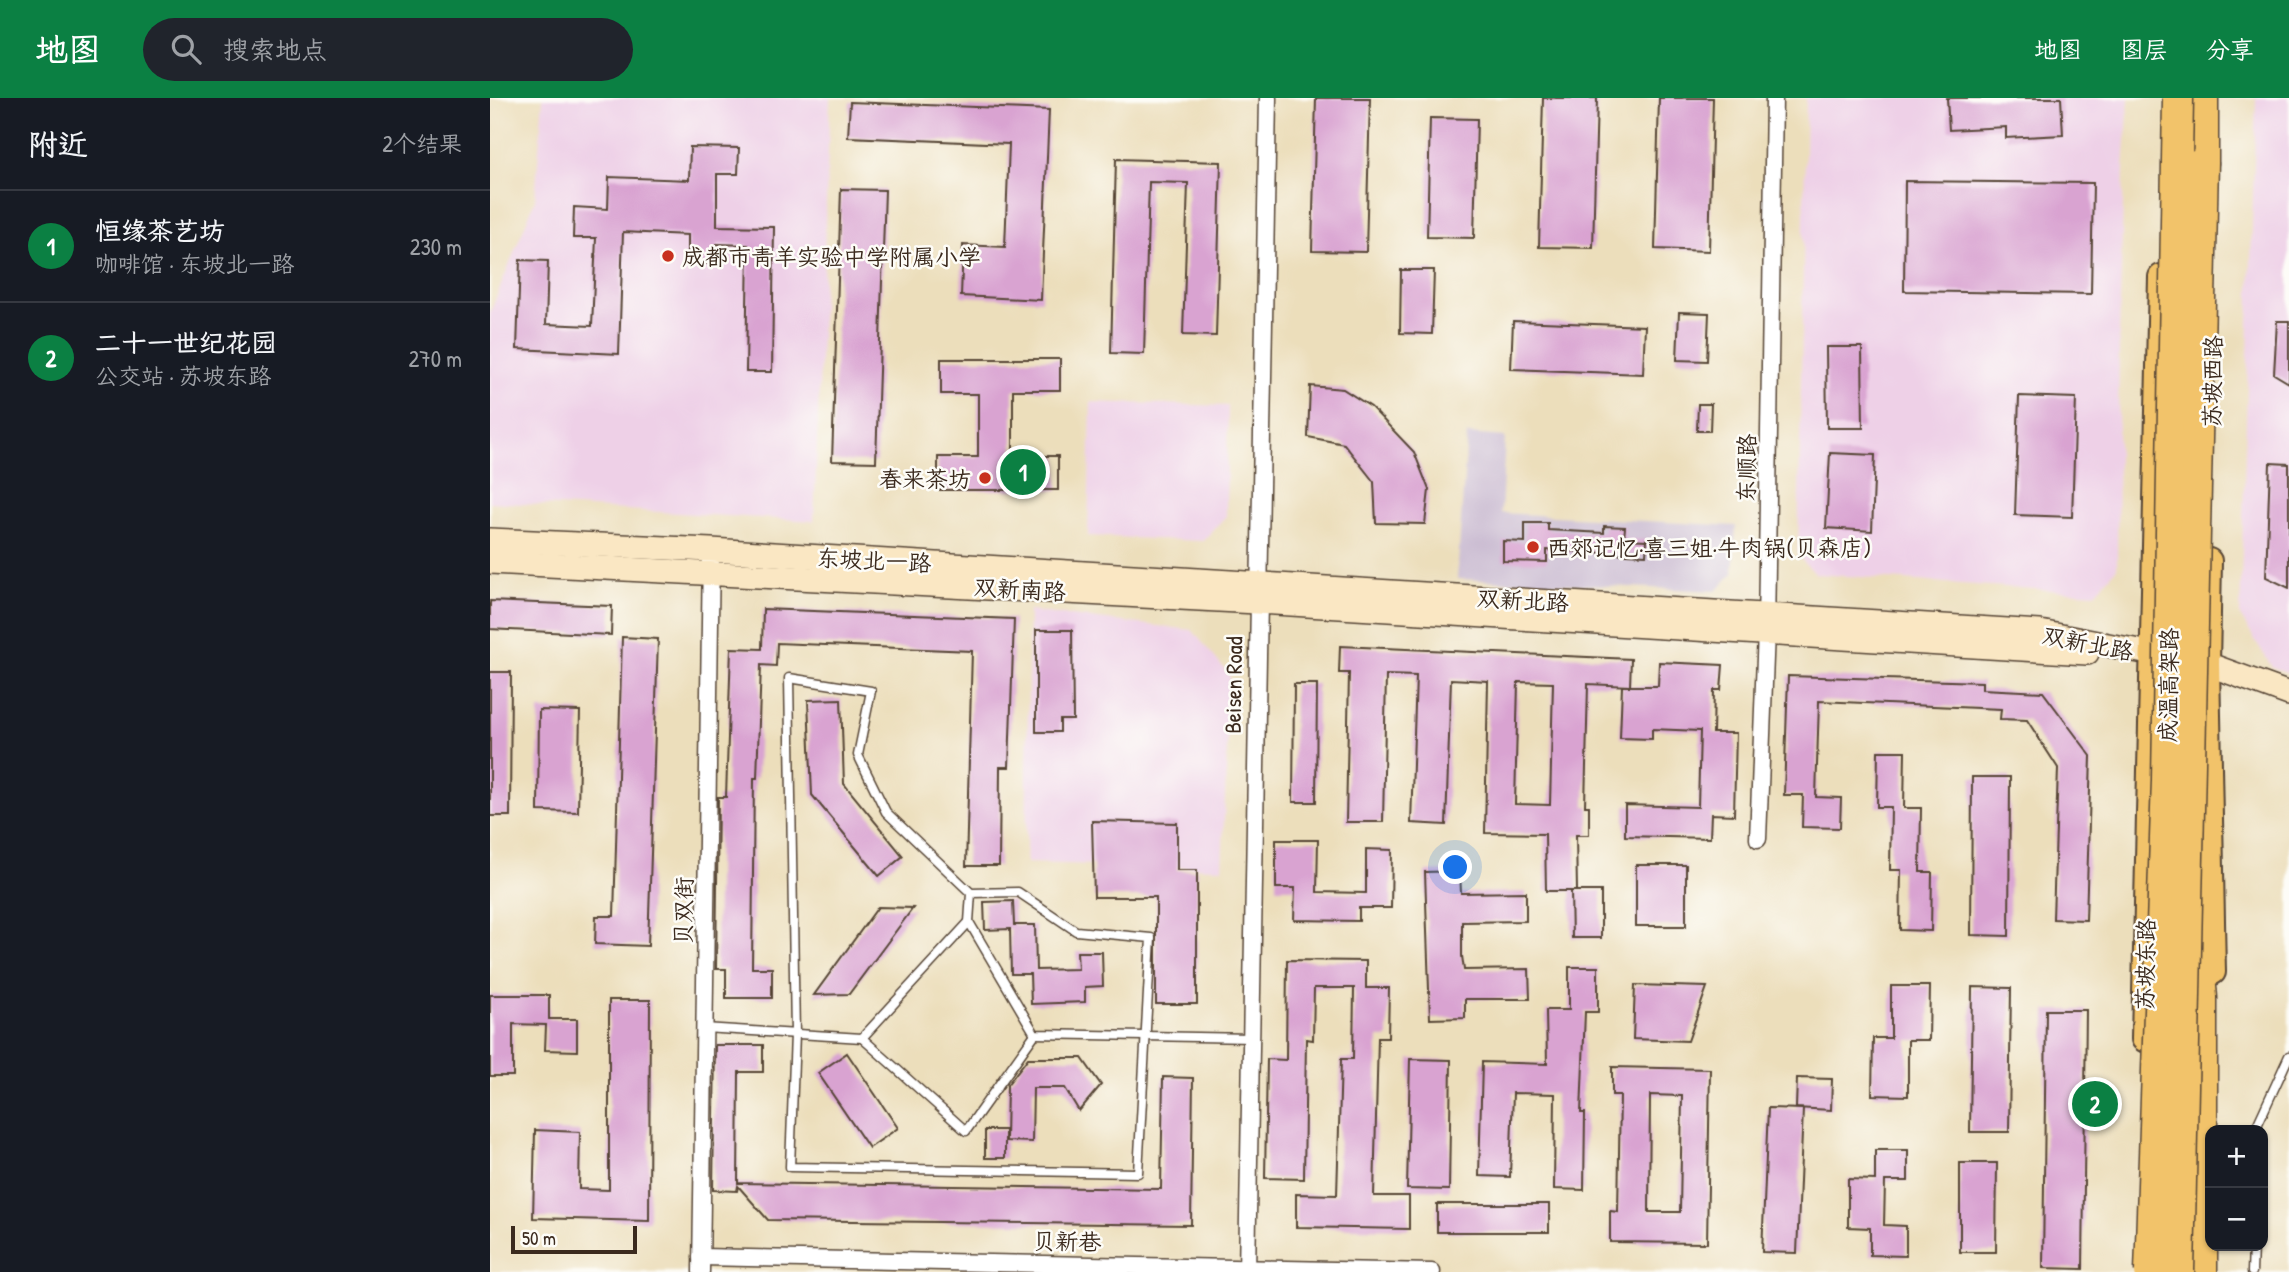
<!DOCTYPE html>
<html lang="zh">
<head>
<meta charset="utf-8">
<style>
	:root { --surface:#171b24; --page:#20242c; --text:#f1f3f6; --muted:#9ea1a6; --line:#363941; --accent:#0b8043 }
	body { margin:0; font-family:"Patrick Hand","LXGW WenKai TC",sans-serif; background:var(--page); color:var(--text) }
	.controls { position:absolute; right:21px; bottom:21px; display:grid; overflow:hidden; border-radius:14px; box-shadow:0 2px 5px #0004 }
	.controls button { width:63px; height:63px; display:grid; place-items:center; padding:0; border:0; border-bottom:2px solid var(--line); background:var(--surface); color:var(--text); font:35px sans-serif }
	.scale { position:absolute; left:21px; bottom:18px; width:126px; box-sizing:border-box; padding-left:7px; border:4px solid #3b2a1e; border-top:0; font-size:19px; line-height:24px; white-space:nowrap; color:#3b2a1e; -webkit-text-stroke:5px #fdfcf7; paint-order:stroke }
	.you { position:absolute; left:966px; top:770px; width:24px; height:24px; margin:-18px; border:5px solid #fff; border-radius:50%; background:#1a73e8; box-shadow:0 0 0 10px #1a73e833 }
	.badge { display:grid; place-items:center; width:46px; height:46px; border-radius:50%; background:var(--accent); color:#fff; font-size:23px; font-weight:700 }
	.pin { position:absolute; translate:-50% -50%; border:4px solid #fff; box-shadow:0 2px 7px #0006 }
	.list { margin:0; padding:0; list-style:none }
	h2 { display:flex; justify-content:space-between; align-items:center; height:91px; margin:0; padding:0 28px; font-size:30px }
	h2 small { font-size:23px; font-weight:400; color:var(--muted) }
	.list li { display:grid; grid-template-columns:46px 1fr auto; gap:21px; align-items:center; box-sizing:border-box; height:112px; padding:0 28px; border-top:2px solid var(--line) }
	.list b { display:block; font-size:26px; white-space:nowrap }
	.list p { margin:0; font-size:23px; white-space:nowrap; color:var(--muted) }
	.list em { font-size:23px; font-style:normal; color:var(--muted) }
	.icon { flex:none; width:38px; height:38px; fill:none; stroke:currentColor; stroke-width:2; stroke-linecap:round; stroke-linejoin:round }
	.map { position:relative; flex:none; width:1799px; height:1174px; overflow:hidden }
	header { display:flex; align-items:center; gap:42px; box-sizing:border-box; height:98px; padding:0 35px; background:var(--accent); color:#fff }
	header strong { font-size:33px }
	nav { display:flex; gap:38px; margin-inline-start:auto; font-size:24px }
	.search { width:490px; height:63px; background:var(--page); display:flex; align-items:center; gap:18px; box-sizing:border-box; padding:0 24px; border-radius:38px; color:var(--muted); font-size:26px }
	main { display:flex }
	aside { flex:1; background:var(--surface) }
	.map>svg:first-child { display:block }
</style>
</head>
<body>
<header>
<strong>地图</strong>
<div class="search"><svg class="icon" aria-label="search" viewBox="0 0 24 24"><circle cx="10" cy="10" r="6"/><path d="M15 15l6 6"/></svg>搜索地点</div>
<nav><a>地图</a><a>图层</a><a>分享</a></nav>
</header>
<main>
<aside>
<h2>附近<small>2个结果</small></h2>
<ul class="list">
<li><span class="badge">1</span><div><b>恒缘茶艺坊</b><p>咖啡馆 · 东坡北一路</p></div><em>230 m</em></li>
<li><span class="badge">2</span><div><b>二十一世纪花园</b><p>公交站 · 苏坡东路</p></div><em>270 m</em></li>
</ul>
</aside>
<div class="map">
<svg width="1799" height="1174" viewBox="0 0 1799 1174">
	<rect width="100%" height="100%" fill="#fdfcf7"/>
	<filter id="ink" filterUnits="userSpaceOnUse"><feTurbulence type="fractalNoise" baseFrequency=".0143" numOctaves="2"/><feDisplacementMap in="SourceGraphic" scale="14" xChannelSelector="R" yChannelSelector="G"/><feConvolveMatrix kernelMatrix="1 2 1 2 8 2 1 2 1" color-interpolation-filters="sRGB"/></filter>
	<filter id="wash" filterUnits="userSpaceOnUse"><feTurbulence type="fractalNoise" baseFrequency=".00686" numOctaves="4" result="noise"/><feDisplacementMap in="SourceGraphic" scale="28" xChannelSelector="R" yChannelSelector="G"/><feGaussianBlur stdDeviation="1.57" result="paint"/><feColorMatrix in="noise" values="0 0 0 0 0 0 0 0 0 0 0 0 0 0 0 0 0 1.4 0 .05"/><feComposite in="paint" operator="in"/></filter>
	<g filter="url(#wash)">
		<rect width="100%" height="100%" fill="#ecdebb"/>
		<!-- built -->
		<g fill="#eed0e7">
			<polygon points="53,0 340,0 324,423 0,404 0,215 45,102"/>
			<polygon points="1316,0 1639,0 1634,70 1629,238 1627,470 1605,495 1326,476 1308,458"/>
			<polygon points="1766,0 1799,0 1799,575 1782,569 1750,518"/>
			<polygon points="601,304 738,308 736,418 713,443 598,438"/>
			<polygon points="539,513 702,532 740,578 732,770 536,765"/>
		</g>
		<!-- industrial -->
		<polygon fill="#ccbed3" points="977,336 1015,339 1011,415 1246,428 1243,475 1226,493 967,481"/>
		<g id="blocks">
			<!-- building -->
			<g fill="#d9a3d1" fill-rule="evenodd">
				<polygon points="826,0 880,0 876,154 822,153"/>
				<polygon points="1053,0 1107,0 1103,150 1049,149"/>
				<polygon points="1169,0 1223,0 1219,153 1165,151"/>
				<polygon points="1457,0 1571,0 1573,37 1516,40 1516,29 1459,32"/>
				<polygon points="360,4 559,12 551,202 471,198 473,147 515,149 519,46 358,39"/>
				<polygon points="940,20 987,21 984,140 937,139"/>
				<polygon points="200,49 249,50 248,76 227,76 227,128 284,129 282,274 256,274 258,147 227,146 226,166 198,165 198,137 133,134 129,256 27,251 30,162 58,163 56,226 102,228 106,140 83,140 84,109 118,111 119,79 199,82"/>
				<polygon points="626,61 731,64 726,238 693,237 698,85 659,84 654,256 621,255"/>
				<polygon points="1415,83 1603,85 1601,196 1414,193"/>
				<polygon points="351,91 395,92 386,364 342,363"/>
				<polygon points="911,172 944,172 942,236 910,235"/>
				<polygon points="1189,214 1219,215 1217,263 1187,262"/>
				<polygon points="1023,223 1155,228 1153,276 1021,271"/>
				<polygon points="1787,223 1799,223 1799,285 1784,276"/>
				<polygon points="1336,249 1372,249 1373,330 1337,330"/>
				<polygon points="451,261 570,261 570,292 523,292 523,358 568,358 568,392 448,392 448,359 488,359 488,296 451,296"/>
				<polygon points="820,288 853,291 881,309 924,354 939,392 935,426 886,425 884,384 854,346 818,339"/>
				<polygon points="1529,298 1586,300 1582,419 1525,417"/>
				<polygon points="1208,306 1221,306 1220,333 1207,333"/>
				<polygon points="1340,355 1385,357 1382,433 1336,430"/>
				<polygon points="1780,365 1799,366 1799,490 1776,479"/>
				<polygon points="1035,425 1058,425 1058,432 1114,435 1114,428 1135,429 1134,441 1157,442 1156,457 1057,452 1057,464 1013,463 1013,443 1035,444"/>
				<polygon points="0,503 122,508 121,537 0,531"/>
				<polygon points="273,511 524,521 519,669 510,669 509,768 476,768 482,553 287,545 286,568 271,567 267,680 264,680 262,870 282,870 282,900 236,900 236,871 226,871 228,699 236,699 241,550 272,551"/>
				<polygon points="546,532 582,532 583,622 570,622 570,634 546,634"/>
				<polygon points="132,539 168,541 158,848 105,846 106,818 124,818"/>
				<path d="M850 548 1141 561 1140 588 1098 586 1095 708H1099V737H1086L1087 793H1056L1055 736 995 735 998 583 961 581 956 727 921 725 926 578 896 577 893 724H856L859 575H849ZM1028 584 1063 585 1060 707 1025 706Z"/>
				<polygon points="1169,564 1233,567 1231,592 1224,592 1223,635 1246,635 1244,717 1221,716 1220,740 1135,738 1135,707 1208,709 1210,633 1162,631 1162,641 1130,640 1132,588 1168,588"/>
				<polygon points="0,574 21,574 20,718 0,718"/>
				<polygon points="1298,578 1492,584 1492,591 1553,594 1601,658 1596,822 1563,821 1568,670 1537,622 1510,621 1511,611 1329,603 1326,699 1351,700 1350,730 1312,729 1313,697 1294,697"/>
				<polygon points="804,586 827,586 826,704 803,704"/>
				<polygon points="351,601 354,686 413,758 389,778 322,697 318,602"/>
				<polygon points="49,612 90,613 88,714 48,713"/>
				<polygon points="1388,653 1415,653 1414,710 1431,710 1430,774 1442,774 1441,833 1410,832 1411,772 1400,772 1401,709 1387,709"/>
				<polygon points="1482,679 1520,679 1519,838 1481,837"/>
				<polygon points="602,723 687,725 687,772 707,772 707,906 666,906 666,799 604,799"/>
				<polygon points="786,742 828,742 827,794 876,795 876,751 902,752 901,810 869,810 869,823 804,822 805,790 786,790"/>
				<rect x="1146" y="767" width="50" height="61"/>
				<polygon points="970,773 971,795 1036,794 1036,823 972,824 972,858 974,872 1039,871 1040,901 975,901 975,920 940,921 935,774"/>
				<polygon points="1081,793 1111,793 1111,840 1082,840"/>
				<polygon points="523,803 524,827 545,827 546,872 588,871 587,854 612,854 613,888 595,889 595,904 541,906 540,876 521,876 520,831 495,832 494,804"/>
				<polygon points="388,809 423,810 359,896 324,897"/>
				<polygon points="797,862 876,863 876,890 899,890 898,940 888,940 884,1098 919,1098 919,1131 806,1129 806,1096 847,1097 851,961 863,961 864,890 824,890 823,942 816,941 814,1081 775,1080 777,961 796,962"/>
				<polygon points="1079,869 1108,869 1108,914 1095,914 1091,1015 1095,1015 1094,1092 1064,1091 1065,996 1023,995 1020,1079 989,1078 992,964 1057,966 1056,912 1079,912"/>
				<polygon points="1145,887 1217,889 1198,943 1143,941"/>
				<polygon points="1401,888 1440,888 1439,942 1418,942 1418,998 1382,997 1383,940 1401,940"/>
				<polygon points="1482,889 1521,890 1519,1034 1480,1034"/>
				<polygon points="0,897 59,897 59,921 87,921 87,953 55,952 56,927 23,926 23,978 0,978"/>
				<polygon points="119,902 160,902 159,1123 43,1120 45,1032 90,1034 89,1091 119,1092"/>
				<polygon points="1556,912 1596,912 1593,1171 1553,1170"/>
				<polygon points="225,947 273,947 273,974 249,974 248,1085 671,1091 673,979 703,980 701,1127 278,1122 248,1088 247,1093 223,1092"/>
				<polygon points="357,955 408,1030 379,1050 328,975"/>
				<polygon points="538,960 592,960 611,987 589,1013 575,990 543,990 542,1044 516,1043 517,987"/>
				<polygon points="920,961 961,962 959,1092 917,1091"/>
				<path d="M1122 969 1220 971 1217 1145 1120 1144V1113L1128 1114 1130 997H1122ZM1160 997 1192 998 1190 1114H1159Z"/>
				<polygon points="1307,980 1342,981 1341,1012 1306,1010"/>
				<polygon points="1278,1010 1313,1011 1307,1155 1272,1154"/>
				<rect x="495" y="1032" width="20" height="28"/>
				<polygon points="1385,1052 1418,1052 1418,1083 1395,1083 1394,1127 1416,1128 1416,1158 1380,1157 1380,1130 1358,1129 1358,1081 1385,1082"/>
				<polygon points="1470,1065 1507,1065 1506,1154 1470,1154"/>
				<rect x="947" y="1106" width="112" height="28"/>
			</g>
		</g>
	</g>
	<g filter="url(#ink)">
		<use href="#blocks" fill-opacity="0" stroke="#564536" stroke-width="2"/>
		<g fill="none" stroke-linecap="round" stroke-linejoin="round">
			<!-- lane casing -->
			<g stroke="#564536" stroke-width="11">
				<g id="lane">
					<polyline points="479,824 481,795 528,794 586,833 661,840 648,1075 300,1069 305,936 299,580 381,593 368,657 396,714 481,795"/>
					<polyline points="214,930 372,940 479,824 545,936 762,940"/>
					<polyline points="372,940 476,1033 545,936"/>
					<polyline points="1765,1032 1799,958"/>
					<polyline points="1762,1174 1763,1148"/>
				</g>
			</g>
			<!-- street casing -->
			<g stroke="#564536" stroke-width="19">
				<g id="street">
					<polyline points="1268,741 1276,533 1284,0"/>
					<polyline points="211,1159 942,1174"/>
					<polyline points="211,1174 221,452"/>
					<polyline points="757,1174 778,0"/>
				</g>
			</g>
			<!-- secondary casing -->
			<g stroke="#564536" stroke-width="26">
				<g id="secondary">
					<polyline points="0,442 221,452 1550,534 1717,566 1799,596"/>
					<polyline points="0,464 767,504 1597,555"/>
				</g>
			</g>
			<!-- primary casing -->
			<g stroke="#564536" stroke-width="28">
				<g id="primary">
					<polyline points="1719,463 1717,566 1723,874"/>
					<polyline points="1654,941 1671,179"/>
				</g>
			</g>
			<!-- highway casing -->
			<g stroke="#564536" stroke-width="33">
				<g id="highway">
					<polyline points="1713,64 1713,0"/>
					<polyline points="1707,839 1712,900 1712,1174"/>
				</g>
			</g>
			<!-- lane -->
			<use href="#lane" stroke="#fff" stroke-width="8"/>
			<!-- street -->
			<use href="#street" stroke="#fff" stroke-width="16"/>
			<!-- secondary -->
			<use href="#secondary" stroke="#fae7c3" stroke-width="23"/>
			<!-- primary -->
			<use href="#primary" stroke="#f2c36a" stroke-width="24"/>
			<!-- highway -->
			<use href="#highway" stroke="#f2c36a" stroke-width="30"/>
			<!-- highway-bridge casing -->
			<g stroke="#564536" stroke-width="33" stroke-linecap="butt">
				<g id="highway-bridge">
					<polyline points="1660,1174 1677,682 1688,0"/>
					<polyline points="1689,1174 1713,64"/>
				</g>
			</g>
			<!-- highway-bridge -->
			<use href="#highway-bridge" stroke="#f2c36a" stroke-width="30"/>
		</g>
	</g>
	<!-- markers -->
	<g fill="#c8321e" stroke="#fdfcf7" stroke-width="2.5">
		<circle cx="178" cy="158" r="7"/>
		<circle cx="495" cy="380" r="7"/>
		<circle cx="1043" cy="449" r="7"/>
	</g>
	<g text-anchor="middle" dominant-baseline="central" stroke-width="5" stroke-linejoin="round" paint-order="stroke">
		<!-- poi labels -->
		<g font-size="23" fill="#3b2a1e" stroke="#fdfcf7" text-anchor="start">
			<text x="192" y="158">成都市青羊实验中学附属小学</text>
			<text x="481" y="380" text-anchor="end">春来茶坊</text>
			<text x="1057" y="449">西郊记忆·喜三姐·牛肉锅(贝森店)</text>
		</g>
		<!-- street labels -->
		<g font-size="23" fill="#3b2a1e" stroke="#fdfcf7">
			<text transform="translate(1722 283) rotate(-89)">苏坡西路</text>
			<text transform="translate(1256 370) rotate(-89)">东顺路</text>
			<text transform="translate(384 462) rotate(3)">东坡北一路</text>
			<text transform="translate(530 491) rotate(3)">双新南路</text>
			<text transform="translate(1033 502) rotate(3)">双新北路</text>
			<text transform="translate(1598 545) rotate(11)">双新北路</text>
			<text transform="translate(743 587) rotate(-89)">Beisen Road</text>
			<text transform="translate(1678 587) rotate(-89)">成温高架路</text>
			<text transform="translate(193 813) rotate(-89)">贝双街</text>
			<text transform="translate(1655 866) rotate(-89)">苏坡东路</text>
			<text transform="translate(577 1143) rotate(1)">贝新巷</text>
		</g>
	</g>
</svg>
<div class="controls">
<button>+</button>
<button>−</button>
</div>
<div class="scale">50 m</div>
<div class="you"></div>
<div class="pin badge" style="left:533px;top:374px">1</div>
<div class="pin badge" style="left:1605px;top:1006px">2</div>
</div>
</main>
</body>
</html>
